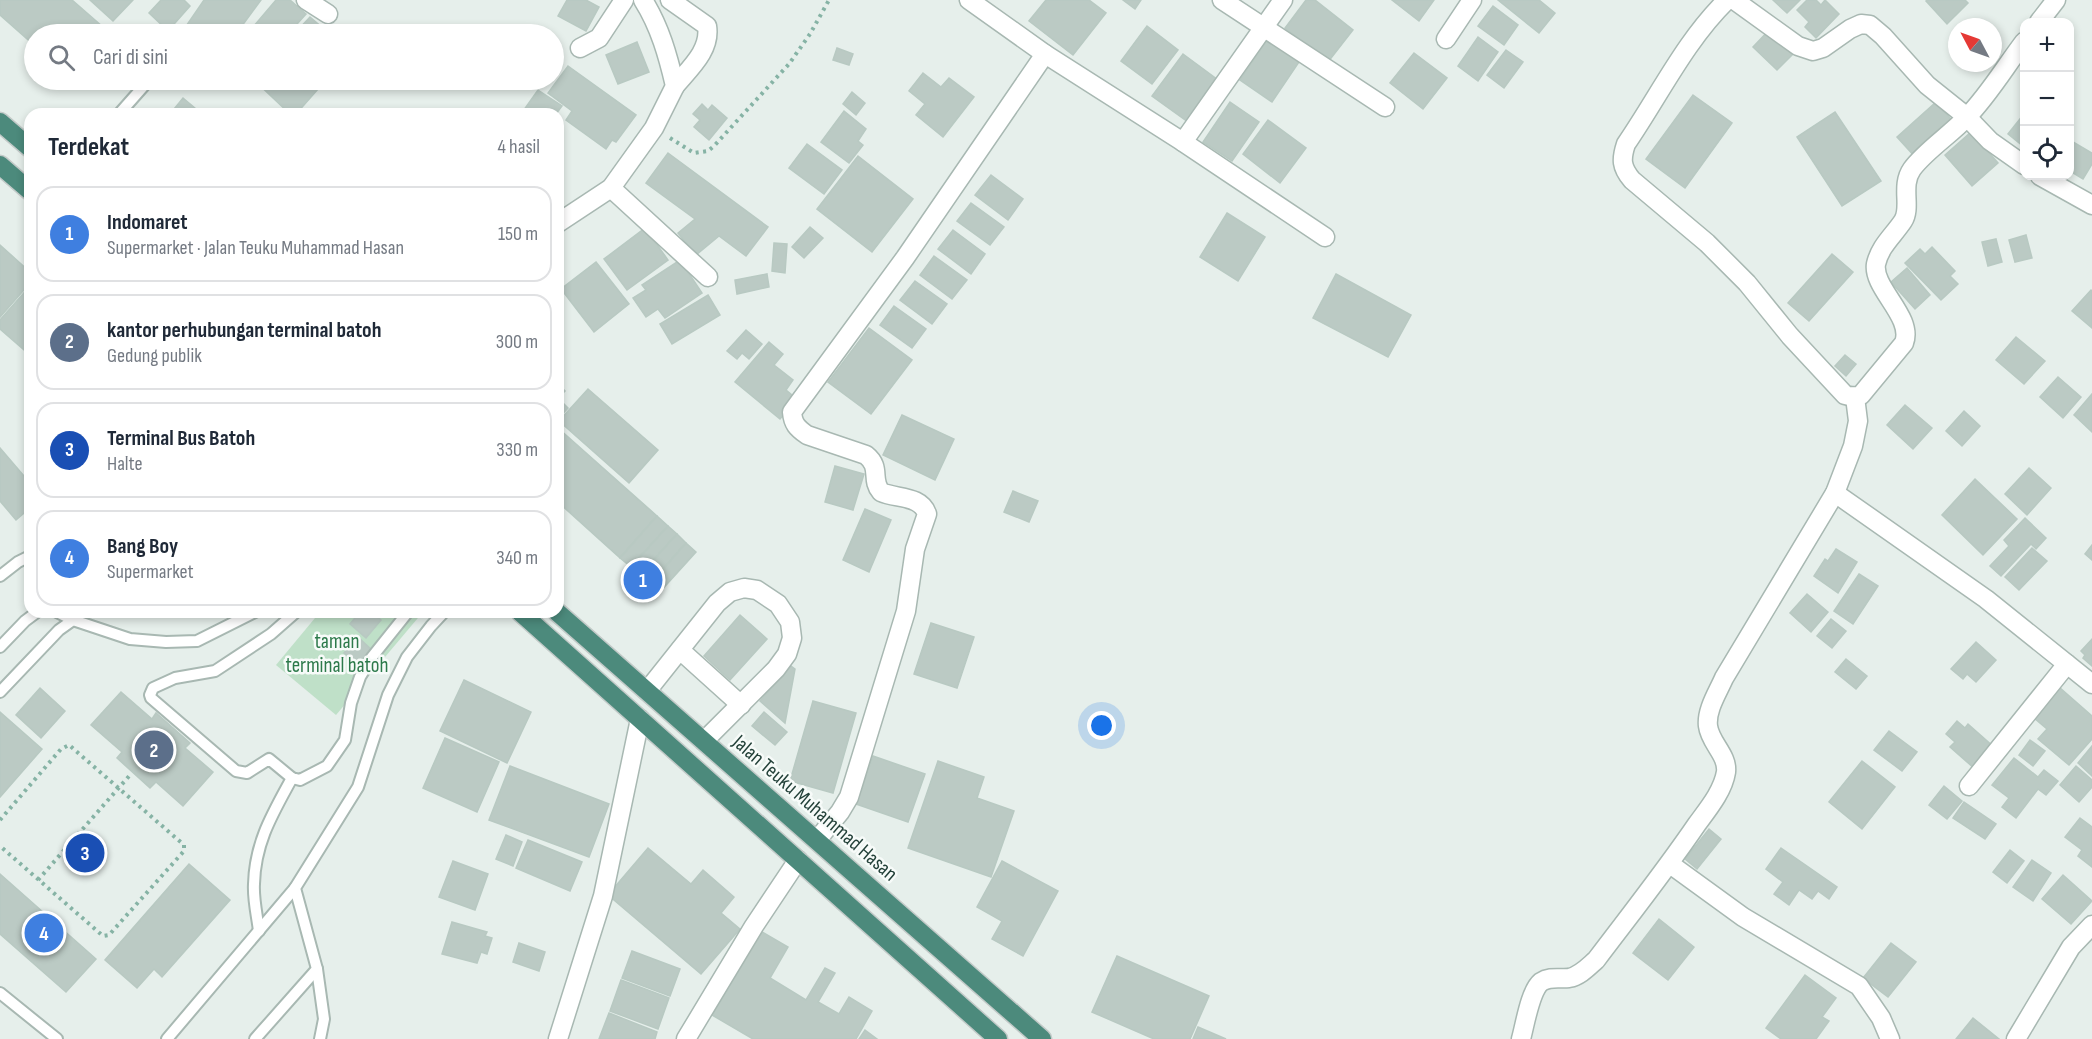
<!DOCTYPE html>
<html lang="id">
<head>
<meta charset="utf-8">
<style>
	:root { --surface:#fff; --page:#f2f2f3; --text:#1f2937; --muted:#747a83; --line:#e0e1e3; --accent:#d93025 }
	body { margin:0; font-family:"Sofia Sans Condensed",sans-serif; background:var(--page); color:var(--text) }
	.controls { position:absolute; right:18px; top:18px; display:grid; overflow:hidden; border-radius:12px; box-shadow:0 3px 9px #0003 }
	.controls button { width:54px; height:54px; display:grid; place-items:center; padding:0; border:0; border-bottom:2px solid var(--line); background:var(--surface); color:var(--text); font:30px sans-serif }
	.compass { position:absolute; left:1948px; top:18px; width:54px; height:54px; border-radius:50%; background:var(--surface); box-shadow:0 3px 9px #0003; rotate:311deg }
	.you { position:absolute; left:1102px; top:726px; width:21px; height:21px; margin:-15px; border:4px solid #fff; border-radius:50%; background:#1a73e8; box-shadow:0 0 0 9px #1a73e833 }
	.badge { display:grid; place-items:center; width:39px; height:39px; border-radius:50%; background:var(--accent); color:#fff; font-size:20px; font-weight:700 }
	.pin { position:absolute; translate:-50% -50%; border:3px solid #fff; box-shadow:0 2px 6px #0006 }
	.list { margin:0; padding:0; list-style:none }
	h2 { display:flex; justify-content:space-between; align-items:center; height:78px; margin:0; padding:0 24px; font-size:26px }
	h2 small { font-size:20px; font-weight:400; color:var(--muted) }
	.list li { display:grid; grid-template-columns:39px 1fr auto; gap:18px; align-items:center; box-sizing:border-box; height:96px; margin:0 12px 12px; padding:0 12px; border:2px solid var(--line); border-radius:18px }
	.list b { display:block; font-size:22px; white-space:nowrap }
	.list p { margin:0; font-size:20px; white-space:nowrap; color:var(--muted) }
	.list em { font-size:20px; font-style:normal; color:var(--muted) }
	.icon { flex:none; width:33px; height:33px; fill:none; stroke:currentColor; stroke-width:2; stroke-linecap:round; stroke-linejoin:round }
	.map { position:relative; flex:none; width:2092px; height:1039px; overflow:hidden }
	.search { position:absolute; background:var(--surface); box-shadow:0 3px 9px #0003; left:24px; top:24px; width:540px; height:66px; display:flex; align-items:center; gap:15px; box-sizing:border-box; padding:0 21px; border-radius:33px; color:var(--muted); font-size:22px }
	.panel { position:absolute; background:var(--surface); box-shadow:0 3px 9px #0003; left:24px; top:108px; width:540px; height:510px; border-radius:18px }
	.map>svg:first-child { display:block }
</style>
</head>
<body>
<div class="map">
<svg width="2092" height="1039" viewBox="0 0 2092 1039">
	<rect width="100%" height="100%" fill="#e6efeb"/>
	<!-- green -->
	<polygon fill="#bfe0c8" points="320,612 423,612 336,715 276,665"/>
	<!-- building -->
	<g fill="#bbcac4" stroke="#b8c9c2" stroke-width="1.5">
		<polygon points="0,0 72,0 111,34 34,34 34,45 0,15"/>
		<polygon points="90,0 133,0 113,21"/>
		<polygon points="161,0 184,0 190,6 168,31 149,13"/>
		<polygon points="204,0 261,0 236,34 185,34 182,32"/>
		<polygon points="276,0 290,0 306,14 288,34 247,34"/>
		<polygon points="567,0 586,0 599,7 586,31 558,16"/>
		<polygon points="1046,0 1089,0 1106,13 1073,55 1029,21"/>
		<polygon points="1123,0 1141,0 1135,9"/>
		<polygon points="1306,0 1315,0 1353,30 1328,62 1285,28"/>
		<polygon points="1392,0 1434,0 1419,21"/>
		<polygon points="1498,0 1539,0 1555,13 1539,33"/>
		<polygon points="1773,0 1800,0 1787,13"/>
		<polygon points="1807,0 1816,0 1821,5 1825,0 1839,14 1816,38 1805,27 1809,22 1797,10"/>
		<polygon points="1927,0 1965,0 1968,3 1947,24 1926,1"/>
		<polygon points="1493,6 1518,25 1504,45 1478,26"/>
		<polygon points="310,17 330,34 294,34"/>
		<polygon points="394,26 408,34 388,34"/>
		<polygon points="1147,26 1178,50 1152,84 1121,61"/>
		<polygon points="1771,28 1795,52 1777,70 1753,47"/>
		<polygon points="1269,37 1301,59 1272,102 1240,80"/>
		<polygon points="1478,37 1498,52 1478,81 1458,66"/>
		<polygon points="637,42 649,72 618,84 606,55"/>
		<polygon points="837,48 853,54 849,65 833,60"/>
		<polygon points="1506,50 1523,62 1504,88 1487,75"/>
		<polygon points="1414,53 1447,78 1423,109 1390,83"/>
		<polygon points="1183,54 1218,80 1188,122 1152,96"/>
		<polygon points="568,66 636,115 616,142 612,140 606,149 566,120 572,111 548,93"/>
		<polygon points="923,73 941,87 949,78 974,97 943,137 916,115 925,104 909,91"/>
		<polygon points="190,80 202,80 196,86"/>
		<polygon points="254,80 326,80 296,114 290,114"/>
		<polygon points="538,90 562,106 556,114 521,114"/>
		<polygon points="852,92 865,103 856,115 843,104"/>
		<polygon points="1693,95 1732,123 1685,188 1646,159"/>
		<polygon points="183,98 202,114 170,114"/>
		<polygon points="1230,102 1259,122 1232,161 1203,142"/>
		<polygon points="1936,102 1955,124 1916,158 1897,137"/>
		<polygon points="702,104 708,110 712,105 727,118 709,140 694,127 700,120 693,114"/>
		<polygon points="844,111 866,129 858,141 863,145 849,163 821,142"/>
		<polygon points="1835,112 1881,181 1842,206 1797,137"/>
		<polygon points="2024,114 2024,147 2008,134"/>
		<polygon points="1268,120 1306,148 1280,183 1243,154"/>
		<polygon points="1971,132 1998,163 1972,186 1945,155"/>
		<polygon points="2073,142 2092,153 2092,164 2083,179 2070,171 2070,148"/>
		<polygon points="807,144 842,170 824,194 789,168"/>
		<polygon points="668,153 768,227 746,256 719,236 696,255 678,233 695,219 646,183"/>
		<polygon points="858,156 913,199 872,252 817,209"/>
		<polygon points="991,175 1023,199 1008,220 975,195"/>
		<polygon points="971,203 1004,227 990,245 957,221"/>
		<polygon points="1227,213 1265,237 1238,281 1200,257"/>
		<polygon points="810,227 823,238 804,258 792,247"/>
		<polygon points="645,228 668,260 627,290 604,259"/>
		<polygon points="953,230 985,254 971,274 938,249"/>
		<polygon points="2026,235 2032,258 2015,262 2009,240"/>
		<polygon points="1996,239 2002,262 1988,266 1982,242"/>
		<polygon points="774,243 787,244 785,273 772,271"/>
		<polygon points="0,245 30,272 30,283 0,317"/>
		<polygon points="1932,247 1955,271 1950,276 1958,284 1941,300 1905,263 1920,249 1925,254"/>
		<polygon points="1832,254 1853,272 1809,321 1788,303"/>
		<polygon points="934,256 967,280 952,299 920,275"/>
		<polygon points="680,260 702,293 665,318 658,309 646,317 633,298 646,290 642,285"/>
		<polygon points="596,262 629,304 594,332 561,289"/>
		<polygon points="1907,268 1930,295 1915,309 1891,282"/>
		<polygon points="767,274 769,287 737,294 735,280"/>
		<polygon points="1336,274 1411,315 1388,357 1313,318"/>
		<polygon points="915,281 947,304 932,324 900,300"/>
		<polygon points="30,286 30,355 0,329 0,320"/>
		<polygon points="2091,290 2092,291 2092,328 2072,311"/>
		<polygon points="708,295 720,315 672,344 660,324"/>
		<polygon points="894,306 926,329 912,348 880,325"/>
		<polygon points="869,328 912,360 871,414 828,382"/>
		<polygon points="746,330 762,344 749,359 742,353 737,359 727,351"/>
		<polygon points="2016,337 2045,361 2024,384 1996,360"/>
		<polygon points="769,342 783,354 774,365 793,380 786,390 797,399 780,419 735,382"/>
		<polygon points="1845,355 1856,364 1846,376 1835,366"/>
		<polygon points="2058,377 2081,397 2063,418 2040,397"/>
		<polygon points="558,384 565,391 558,398"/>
		<polygon points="588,389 658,450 629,483 559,421"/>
		<polygon points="2092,394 2092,432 2074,415"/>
		<polygon points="558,398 568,408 558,419"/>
		<polygon points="1905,405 1932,428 1913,449 1887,425"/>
		<polygon points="1964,411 1980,426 1962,446 1946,431"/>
		<polygon points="902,415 954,439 935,480 883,455"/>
		<polygon points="558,428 657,516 620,558 558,502"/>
		<polygon points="0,448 30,483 30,508 16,520 0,501"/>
		<polygon points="835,466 864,474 853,510 825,502"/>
		<polygon points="2029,468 2051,488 2027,515 2005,494"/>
		<polygon points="1975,479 2017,519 1983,555 1942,515"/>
		<polygon points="1013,491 1038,501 1029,522 1004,512"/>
		<polygon points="865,509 891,520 869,572 843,560"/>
		<polygon points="657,516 668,526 631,567 620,558"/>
		<polygon points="2025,518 2046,538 2036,549 2031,544 2001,576 1990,566 2009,546 2004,540"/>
		<polygon points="668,526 677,534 640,575 631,567"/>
		<polygon points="677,534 686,543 650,584 640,575"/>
		<polygon points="686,543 696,552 659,593 650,584"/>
		<polygon points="2092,545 2092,560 2085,554"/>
		<polygon points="2032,548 2047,561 2019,590 2005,577"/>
		<polygon points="1836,549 1857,562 1838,593 1814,576 1825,559 1828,561"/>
		<polygon points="1859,574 1878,586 1853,624 1834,611"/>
		<polygon points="1807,594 1828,612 1811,632 1790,613"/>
		<polygon points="360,612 372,612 381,620 366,638 350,624"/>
		<polygon points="740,615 767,639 730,680 704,656"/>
		<polygon points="1831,619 1846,631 1832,648 1817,636"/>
		<polygon points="931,623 974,637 957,688 914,674"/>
		<polygon points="358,637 374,652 361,667 344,653"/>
		<polygon points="2092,639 2092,666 2083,658 2085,655 2081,651"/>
		<polygon points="1976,642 1996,660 1976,682 1967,674 1963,679 1951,669"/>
		<polygon points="1846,659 1867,676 1856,689 1835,672"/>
		<polygon points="791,666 795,669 785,723 760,701"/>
		<polygon points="464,680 531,712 507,763 440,731"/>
		<polygon points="2059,687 2092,716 2092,739 2069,765 2038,739 2047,729 2033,717"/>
		<polygon points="40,688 65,711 41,738 16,715"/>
		<polygon points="121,692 152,719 156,713 190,743 185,748 213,772 183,806 156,782 150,788 117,758 122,752 91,725"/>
		<polygon points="813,701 856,713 833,793 790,781"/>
		<polygon points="0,712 42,749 0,797"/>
		<polygon points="764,712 787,732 775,745 752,726"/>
		<polygon points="1957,721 1965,728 1968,724 1994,747 1975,769 1950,747 1955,742 1946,734"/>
		<polygon points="1889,731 1917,752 1902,771 1874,750"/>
		<polygon points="445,738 499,762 477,812 423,788"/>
		<polygon points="2030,740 2045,751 2033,766 2019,755"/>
		<polygon points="2092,746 2092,776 2078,763"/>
		<polygon points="873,756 925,774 908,822 856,804"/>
		<polygon points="2014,758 2038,777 2044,770 2058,781 2046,795 2038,789 2016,818 2002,807 2009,798 1992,785"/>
		<polygon points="938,761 984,777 977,798 1014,811 991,877 908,848"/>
		<polygon points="1862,761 1895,787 1862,829 1829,802"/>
		<polygon points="510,766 609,804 589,857 489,820"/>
		<polygon points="2076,766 2092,780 2092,787 2079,802 2060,785"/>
		<polygon points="1944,786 1962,801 1947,819 1929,805"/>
		<polygon points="1964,802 1996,824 1985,839 1953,818"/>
		<polygon points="2080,818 2092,827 2092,867 2078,856 2082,850 2065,837"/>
		<polygon points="1709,829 1721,839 1697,869 1685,859"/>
		<polygon points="506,835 522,842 513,866 496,859"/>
		<polygon points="528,840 582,862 570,891 516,868"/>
		<polygon points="648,848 691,884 703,870 734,897 721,913 740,929 701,974 608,895"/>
		<polygon points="1781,848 1837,887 1829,899 1818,891 1812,899 1799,890 1789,905 1774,894 1783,882 1766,869"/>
		<polygon points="2010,850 2024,861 2007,883 1993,872"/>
		<polygon points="2032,860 2051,873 2033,901 2013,887"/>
		<polygon points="453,861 488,874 475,910 439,897"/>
		<polygon points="1002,861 1058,891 1023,956 992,939 1002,921 977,907"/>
		<polygon points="189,864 230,900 162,977 154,969 137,988 105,960"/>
		<polygon points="0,874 96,959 66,992 0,934"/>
		<polygon points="2063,875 2092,901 2071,924 2042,899"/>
		<polygon points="1659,919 1694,947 1668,980 1633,953"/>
		<polygon points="452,922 487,932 485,936 492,938 487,954 481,952 477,963 442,954"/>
		<polygon points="762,932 788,947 770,978 806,1000 825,968 835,973 818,1002 839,1014 849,997 872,1011 856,1039 753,1039 712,1015"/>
		<polygon points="519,943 545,952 539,971 513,962"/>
		<polygon points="1891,943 1916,962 1888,997 1863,978"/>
		<polygon points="632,951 680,969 670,996 622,978"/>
		<polygon points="1117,956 1209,996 1190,1039 1154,1039 1092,1012"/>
		<polygon points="1805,975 1836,998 1822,1017 1829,1021 1816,1039 1781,1039 1766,1028"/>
		<polygon points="621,980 669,998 658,1029 610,1011"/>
		<polygon points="609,1013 657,1032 655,1039 599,1039"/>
		<polygon points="1973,1018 1999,1039 1956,1039"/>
		<polygon points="1198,1027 1226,1039 1193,1039"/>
		<polygon points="865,1030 877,1039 859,1039"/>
	</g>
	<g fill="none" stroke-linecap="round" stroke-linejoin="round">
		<!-- service casing -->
		<g stroke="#a8b8b2" stroke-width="14">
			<g id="service">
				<polyline points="119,114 149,80"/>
				<polyline points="0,576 18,562 30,556"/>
				<polyline points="57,612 73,620"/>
				<polyline points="296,612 271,634 215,671 175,678 153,688 150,695 151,698 236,771 247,773 269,759 292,778 300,780 327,766 345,740 351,703 360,677 372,657 408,612"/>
				<polyline points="0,647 25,621 37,612"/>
				<polyline points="0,692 59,630 73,620 130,639 166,642 197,641 255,612"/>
				<path d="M259 931C257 915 253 899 254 884 255 842 273 813 292 778"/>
				<polyline points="317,969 324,1019 320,1039"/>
				<polyline points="0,993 57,1039"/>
				<polyline points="167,1039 295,888"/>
				<polyline points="255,1039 317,969 295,888 358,787 388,695 407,657 431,626 444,612"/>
			</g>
		</g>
		<!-- minor casing -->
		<g stroke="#a8b8b2" stroke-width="21">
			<g id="minor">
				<polyline points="306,0 328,14"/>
				<path d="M670 0 707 26C711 50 690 68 675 86"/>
				<polyline points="969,0 1045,54"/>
				<polyline points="1222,0 1385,107"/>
				<path d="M1727 0C1685 41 1659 96 1626 144 1621 159 1621 167 1632 180L1707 243 1747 283 1790 336 1845 395C1851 397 1855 397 1861 395L1904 343C1914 317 1872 288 1876 264 1880 246 1893 236 1903 221 1912 207 1900 186 1912 169 1924 152 1951 134 1966 118 1988 96 2005 67 2024 42"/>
				<polyline points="1734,0 1798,46 1813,51 1823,48 1850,29 1861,24 1870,25 1883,36 1927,85 1967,117 1990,141 2024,165"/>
				<polyline points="2039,22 2056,0"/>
				<polyline points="1446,39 1472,0"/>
				<polyline points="580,48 599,38 624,0"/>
				<polyline points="1183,142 1325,237"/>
				<polyline points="2040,176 2092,205"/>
				<polyline points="611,188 708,277"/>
				<path d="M558 223 611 188 654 128 675 86C668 56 660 27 643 0"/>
				<polyline points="1835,493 1986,599 2092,684"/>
				<polyline points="680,650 741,705"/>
				<polyline points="647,691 717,603 730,592 744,588 757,590 778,604 790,622 792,638 787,654 776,669 704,741"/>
				<polyline points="1969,786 2067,664"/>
				<path d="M817 840 840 812 849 797 906 611 915 549 927 514C921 495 896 499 881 492 870 479 882 468 866 455L807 435C797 428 793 424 792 412L905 258 1045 54 1183 142 1283 0"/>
				<polyline points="1670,864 1743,917 1859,986 1881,1018 1890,1039"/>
				<polyline points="558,1039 603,896 640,719"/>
				<polyline points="686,1039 754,926 798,860"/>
				<path d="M1521 1039C1525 1025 1530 991 1541 982 1550 976 1559 979 1569 978 1580 976 1588 967 1596 960 1630 915 1665 871 1697 824 1708 809 1723 791 1726 772 1728 755 1710 743 1708 726 1706 710 1718 692 1724 678L1835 493 1853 446 1858 421 1855 397"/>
				<polyline points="2016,1039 2071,947 2092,925"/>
			</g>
		</g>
		<!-- trunk casing -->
		<g stroke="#c2cac8" stroke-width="21">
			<g id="trunk">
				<polyline points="0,122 30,148"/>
				<polyline points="0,165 30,191"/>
				<polyline points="520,612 998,1039"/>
				<polyline points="557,612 1042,1039"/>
			</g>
		</g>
		<!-- path -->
		<g stroke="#86b3a5" stroke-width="4" stroke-dasharray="3 4.5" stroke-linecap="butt">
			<polyline points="670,138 694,153 708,151 714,146 789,64 810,34 829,0"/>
			<polyline points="0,820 61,749 69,745 184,845 184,851 109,935 103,936 0,846"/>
			<polyline points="38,880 130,775"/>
		</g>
		<!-- service -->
		<use href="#service" stroke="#fff" stroke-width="10"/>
		<!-- minor -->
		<use href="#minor" stroke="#fff" stroke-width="18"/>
		<!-- trunk -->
		<use href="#trunk" stroke="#4c8a7c" stroke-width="18"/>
	</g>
	<g text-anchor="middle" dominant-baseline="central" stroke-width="5" stroke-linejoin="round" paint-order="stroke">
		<!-- park labels -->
		<g font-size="21" fill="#2d7a4b" stroke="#f7fbf9">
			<text x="337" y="641">taman<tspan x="337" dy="24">terminal batoh</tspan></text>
		</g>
		<!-- street labels -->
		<g font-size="21" fill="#24423a" stroke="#f7fbf9">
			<text transform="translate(815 808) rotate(41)">Jalan Teuku Muhammad Hasan</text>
		</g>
	</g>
</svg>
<div class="controls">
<button>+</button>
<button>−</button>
<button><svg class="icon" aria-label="locate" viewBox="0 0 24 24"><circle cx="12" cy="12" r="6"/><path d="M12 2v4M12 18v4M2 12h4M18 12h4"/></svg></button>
</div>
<svg class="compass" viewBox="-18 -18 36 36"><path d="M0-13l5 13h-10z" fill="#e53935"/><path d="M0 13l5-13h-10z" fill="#747a83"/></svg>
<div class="you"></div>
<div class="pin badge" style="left:643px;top:580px;background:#3f7fe0">1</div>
<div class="pin badge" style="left:154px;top:750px;background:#5c6f8a">2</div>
<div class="pin badge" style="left:85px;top:853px;background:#1a4fb4">3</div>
<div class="pin badge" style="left:44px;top:933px;background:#3f7fe0">4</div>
<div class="search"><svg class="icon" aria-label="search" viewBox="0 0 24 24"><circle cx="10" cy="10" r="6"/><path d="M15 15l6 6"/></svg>Cari di sini</div>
<section class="panel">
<h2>Terdekat<small>4 hasil</small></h2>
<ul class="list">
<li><span class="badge" style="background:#3f7fe0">1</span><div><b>Indomaret</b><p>Supermarket · Jalan Teuku Muhammad Hasan</p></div><em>150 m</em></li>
<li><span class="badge" style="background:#5c6f8a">2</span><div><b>kantor perhubungan terminal batoh</b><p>Gedung publik</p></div><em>300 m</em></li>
<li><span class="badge" style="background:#1a4fb4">3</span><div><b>Terminal Bus Batoh</b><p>Halte</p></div><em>330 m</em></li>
<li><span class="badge" style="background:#3f7fe0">4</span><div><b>Bang Boy</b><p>Supermarket</p></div><em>340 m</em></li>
</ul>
</section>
</div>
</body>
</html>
